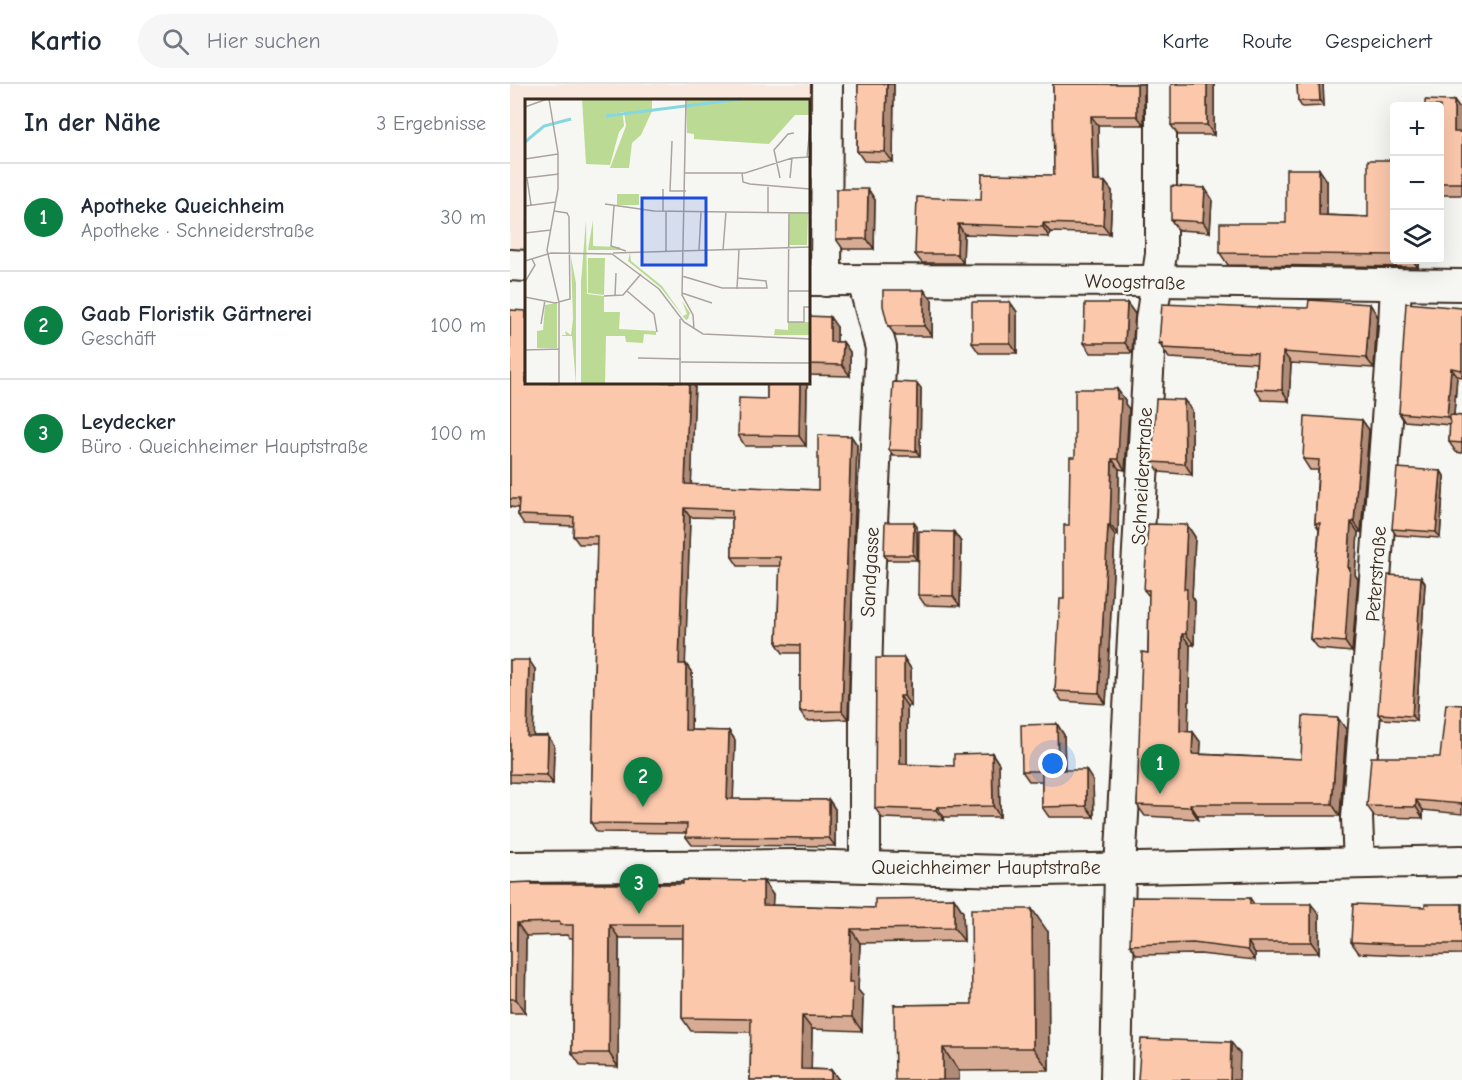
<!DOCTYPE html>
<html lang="de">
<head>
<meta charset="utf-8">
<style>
	:root { --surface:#fff; --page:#f6f6f7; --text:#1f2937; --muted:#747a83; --line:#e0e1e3; --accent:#0b8043 }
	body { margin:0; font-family:"Comic Neue",sans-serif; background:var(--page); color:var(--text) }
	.controls { position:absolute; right:18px; top:18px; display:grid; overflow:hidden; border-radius:6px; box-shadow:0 6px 24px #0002 }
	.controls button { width:54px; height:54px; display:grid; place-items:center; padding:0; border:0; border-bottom:2px solid var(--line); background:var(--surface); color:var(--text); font:30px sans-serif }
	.you { position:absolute; left:543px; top:680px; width:21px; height:21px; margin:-15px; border:4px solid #fff; border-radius:50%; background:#1a73e8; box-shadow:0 0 0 9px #1a73e833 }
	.badge { display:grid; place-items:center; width:39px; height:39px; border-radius:50%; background:var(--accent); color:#fff; font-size:20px; font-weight:700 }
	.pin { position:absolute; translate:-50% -50px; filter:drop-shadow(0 2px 3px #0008) }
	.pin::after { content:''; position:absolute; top:32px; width:21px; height:18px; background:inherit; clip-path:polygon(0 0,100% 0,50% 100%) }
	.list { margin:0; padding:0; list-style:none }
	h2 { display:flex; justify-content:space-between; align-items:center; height:78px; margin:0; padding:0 24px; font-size:26px }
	h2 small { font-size:20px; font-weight:400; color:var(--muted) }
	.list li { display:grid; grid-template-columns:39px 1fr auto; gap:18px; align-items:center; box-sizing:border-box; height:108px; padding:0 24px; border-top:2px solid var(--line) }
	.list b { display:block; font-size:22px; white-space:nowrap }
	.list p { margin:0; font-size:20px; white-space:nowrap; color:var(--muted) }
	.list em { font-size:20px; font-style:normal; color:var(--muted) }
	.icon { flex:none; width:33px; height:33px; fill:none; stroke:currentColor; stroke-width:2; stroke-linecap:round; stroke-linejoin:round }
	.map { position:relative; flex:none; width:952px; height:996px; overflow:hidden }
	header { display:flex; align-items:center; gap:36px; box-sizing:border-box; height:84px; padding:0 30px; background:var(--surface); border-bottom:2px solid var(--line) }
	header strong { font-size:28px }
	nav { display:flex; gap:33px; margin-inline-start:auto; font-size:21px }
	.search { width:420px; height:54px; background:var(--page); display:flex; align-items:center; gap:15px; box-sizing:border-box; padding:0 21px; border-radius:33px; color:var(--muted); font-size:22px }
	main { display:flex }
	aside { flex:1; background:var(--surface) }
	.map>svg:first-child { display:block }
</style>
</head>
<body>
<header>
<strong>Kartio</strong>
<div class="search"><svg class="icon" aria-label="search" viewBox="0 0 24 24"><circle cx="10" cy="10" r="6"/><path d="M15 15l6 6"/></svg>Hier suchen</div>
<nav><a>Karte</a><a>Route</a><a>Gespeichert</a></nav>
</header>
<main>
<aside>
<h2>In der Nähe<small>3 Ergebnisse</small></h2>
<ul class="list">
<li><span class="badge">1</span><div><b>Apotheke Queichheim</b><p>Apotheke · Schneiderstraße</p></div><em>30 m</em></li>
<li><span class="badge">2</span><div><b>Gaab Floristik Gärtnerei</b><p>Geschäft</p></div><em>100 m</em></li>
<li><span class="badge">3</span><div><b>Leydecker</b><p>Büro · Queichheimer Hauptstraße</p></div><em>100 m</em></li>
</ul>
</aside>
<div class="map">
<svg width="952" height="996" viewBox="0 0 952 996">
	<rect width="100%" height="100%" fill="#f6f6f2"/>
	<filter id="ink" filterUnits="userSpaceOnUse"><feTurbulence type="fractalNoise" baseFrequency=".0167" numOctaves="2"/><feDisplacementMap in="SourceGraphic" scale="12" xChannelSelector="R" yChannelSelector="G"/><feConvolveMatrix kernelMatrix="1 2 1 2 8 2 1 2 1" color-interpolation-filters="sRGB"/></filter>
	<g filter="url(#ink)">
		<!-- built -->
		<polygon fill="#f8e8dd" points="0,0 308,0 313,167 299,182 298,16 16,16 16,176 0,175"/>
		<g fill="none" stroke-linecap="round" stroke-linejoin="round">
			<!-- street casing -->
			<g stroke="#3b2a1e" stroke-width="34">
				<g id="street">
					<polyline points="0,181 16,182"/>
					<polyline points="298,196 646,197 952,201"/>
					<polyline points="316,197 317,0"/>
					<polyline points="353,197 371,264 358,516 355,636 355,782"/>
					<polyline points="849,779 847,734 884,243 886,200"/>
					<polyline points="0,783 289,781 493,787 952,777"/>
					<polyline points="606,996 610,784 641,236 651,170 651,0"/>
				</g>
			</g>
			<!-- street -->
			<use href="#street" stroke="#f6f6f2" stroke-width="30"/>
		</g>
		<!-- wall -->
		<g fill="#d8ac94" stroke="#3b2a1e" stroke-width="1.5">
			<polygon points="348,0 384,0 383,78 354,77 347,67"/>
			<polygon points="543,0 634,0 634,41 588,41 589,97 595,98 602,107 600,150 540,148 539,153 454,150 453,179 412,179 405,170 471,116 544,91"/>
			<polygon points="704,0 704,51 668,51 661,41"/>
			<polygon points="787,0 813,0 814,22 792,23 788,17"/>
			<polygon points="944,17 952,28 952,111 930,111 930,22"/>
			<polygon points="885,76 885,176 908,176 908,183 718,181 710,169 776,139 809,85 817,97 817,131 858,133"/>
			<polygon points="358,105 365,116 364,165 333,165 326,155"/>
			<polygon points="702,115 700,148 668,146 661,136"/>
			<polygon points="414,206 422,216 422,252 386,252 378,242"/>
			<polygon points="500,218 507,228 507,269 469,269 462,259"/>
			<polygon points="617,219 625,230 622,269 581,269 574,259"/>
			<polygon points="952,224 952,293 947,292 944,331 952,332 952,369 946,368 939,358 940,341 894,337 889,329"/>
			<polygon points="0,226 16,298 185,298 181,401 308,406 341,352 347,361 338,635 296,637 290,628 290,569 273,569 267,560 270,482 228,482 222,473 222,434 180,433 175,580 176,580 182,589 181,646 219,647 225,656 223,715 319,716 325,725 325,762 182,761 176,753 177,749 87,748 81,739 87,460 69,460 63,452 64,442 14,440 8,431 8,424 0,423"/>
			<polygon points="867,231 864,284 781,279 779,317 752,316 745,305 746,279 659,274 649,259"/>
			<polygon points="298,232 327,243 327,258 333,258 340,268 340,292 298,291"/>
			<polygon points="257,298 297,298 296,362 235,362 228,351 257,315"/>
			<polygon points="411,304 410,372 383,372 379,366"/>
			<polygon points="607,305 615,316 615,320 619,325 615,386 609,385 608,451 605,451 596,620 552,617 545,607 554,515 565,373"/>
			<polygon points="674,316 682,326 682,391 650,388 642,378"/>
			<polygon points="852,336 859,346 851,448 848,448 845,491 848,495 842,568 808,565 800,555 809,445 805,439 808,386 800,386 793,375"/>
			<polygon points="931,387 934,392 930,454 886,451 882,445"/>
			<polygon points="677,441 685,453 682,512 685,517 684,561 680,561 678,648 683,648 691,659 690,670 791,675 836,645 830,732 688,732 688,735 635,732 627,721 638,569 639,512 634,506"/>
			<polygon points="407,443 407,476 377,476 374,471"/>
			<polygon points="444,448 451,458 450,522 415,521 408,511"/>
			<polygon points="915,499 906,637 872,635 868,630"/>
			<polygon points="394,574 401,585 401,622 397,622 397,681 444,682 482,669 489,680 490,733 434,733 434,736 372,734 365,724"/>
			<polygon points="0,576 25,585 23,652 38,652 44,661 43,700 0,698"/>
			<polygon points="952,621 952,730 913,726 913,734 865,733 857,722 930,673"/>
			<polygon points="547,640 554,651 555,686 583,697 584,733 539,733 532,723 532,697 519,697 512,687"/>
			<polygon points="253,797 263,811 262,821 365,824 444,814 453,828 454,857 350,859 348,906 353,912 352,947 302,945 301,985 321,986 329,996 240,996 241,948 181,947 172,934 173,854 109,854 108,983 71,982 62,969 63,854 59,854 57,851 16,852 15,929 0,929 0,799 23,800 173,800"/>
			<polygon points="740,814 744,820 809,830 809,869 745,869 745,876 690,870 627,871 620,861"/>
			<polygon points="952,820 952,870 892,871 849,869 841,858 915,823"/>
			<polygon points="538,848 539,986 449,987 384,921 462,920"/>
		</g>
		<!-- shaded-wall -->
		<g fill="#b08c78" stroke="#3b2a1e" stroke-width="1.5">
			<polygon points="377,0 384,0 383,78 375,68"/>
			<polygon points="627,0 634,0 634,41 627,32"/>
			<polygon points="697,0 704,0 704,51 697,41"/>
			<polygon points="809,0 813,0 814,22 810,17"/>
			<polygon points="944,17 952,28 952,60 944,48"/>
			<polygon points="581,32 588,41 589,107 583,97"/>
			<polygon points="809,85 817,97 817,143 809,131"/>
			<polygon points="595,98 602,107 600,150 593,141"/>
			<polygon points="695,104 702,115 700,148 693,138"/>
			<polygon points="358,105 365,116 364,165 357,155"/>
			<polygon points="533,139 540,148 539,153 533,143"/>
			<polygon points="448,140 454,150 453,179 447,170"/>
			<polygon points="902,176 908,176 908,183"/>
			<polygon points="414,206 422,216 422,252 414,242"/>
			<polygon points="500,218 507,228 507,269 500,259"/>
			<polygon points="617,219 625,230 622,269 615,259"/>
			<polygon points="860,220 867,231 864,284 856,274"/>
			<polygon points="320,233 327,243 327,268 320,258"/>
			<polygon points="333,258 340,268 340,292 332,281"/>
			<polygon points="773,268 781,279 779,317 772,306"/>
			<polygon points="941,284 947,292 943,341 937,333"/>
			<polygon points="179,298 185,298 181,409 175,400"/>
			<polygon points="290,298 297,298 296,362 289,352"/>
			<polygon points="407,299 411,304 410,372 406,367"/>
			<polygon points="607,305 615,316 615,320 619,325 615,386 608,375"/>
			<polygon points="674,316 682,326 682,391 675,380"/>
			<polygon points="852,336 859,346 851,448 844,438"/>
			<polygon points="341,352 347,361 338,635 332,627"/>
			<polygon points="602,375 609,385 608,451 600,441"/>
			<polygon points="931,387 934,392 930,454 926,448"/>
			<polygon points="174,424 180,433 175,589 169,580"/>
			<polygon points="404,438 407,443 407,476 403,471"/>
			<polygon points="841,438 848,448 845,491 848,495 842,568 835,558 838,484"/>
			<polygon points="598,441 605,451 596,620 589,609"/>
			<polygon points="677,441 685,453 682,512 685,517 684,561 676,550 674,505"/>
			<polygon points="444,448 451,458 450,522 443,512"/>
			<polygon points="911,493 915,499 906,637 902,632"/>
			<polygon points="672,550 680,561 678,659 670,647"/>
			<polygon points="394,574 401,585 401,622 394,612"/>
			<polygon points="19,576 25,585 23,660 17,652"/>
			<polygon points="176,580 182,589 181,654 175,646"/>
			<polygon points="390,612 397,622 397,691 390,680"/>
			<polygon points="828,634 836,645 830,732 822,720"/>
			<polygon points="547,640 554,651 555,697 548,686"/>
			<polygon points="219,647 225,656 223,723 217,715"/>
			<polygon points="683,648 691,659 690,681 682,670"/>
			<polygon points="38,652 44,661 43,700 37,691"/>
			<polygon points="482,669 489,680 490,733 483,722"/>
			<polygon points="576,686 583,697 584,733 576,722"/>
			<polygon points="319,716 325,725 325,762 319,754"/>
			<polygon points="906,716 913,726 913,734 906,723"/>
			<polygon points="680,720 688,732 688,735 680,723"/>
			<polygon points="427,723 434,733 434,736 426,726"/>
			<polygon points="253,797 263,811 262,834 253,821"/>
			<polygon points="444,814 453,828 454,857 444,844"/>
			<polygon points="801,820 809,830 809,869 801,858"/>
			<polygon points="522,825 538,848 539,986 523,964"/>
			<polygon points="7,839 16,852 15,929 6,915"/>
			<polygon points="100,841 109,854 108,983 99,969"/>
			<polygon points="341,845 350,859 348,906 353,912 352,947 342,933 339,898"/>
			<polygon points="738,858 745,869 745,876 738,866"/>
			<polygon points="292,932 302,945 301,996 291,985"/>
			<polygon points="721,958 730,970 729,996 720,996"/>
			<polygon points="433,964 449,987 449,996 433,996"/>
			<polygon points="321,986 329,996 321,996"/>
		</g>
		<!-- building -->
		<g fill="#fbc8ac" stroke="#3b2a1e" stroke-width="1.5">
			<polygon points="348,0 377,0 375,68 347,67"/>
			<polygon points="543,0 627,0 627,32 581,32 583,97 595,98 593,141 533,139 533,143 448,140 447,170 405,170 407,113 471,116 472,90 544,91"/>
			<rect x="661" y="0" width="36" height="41"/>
			<polygon points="787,0 809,0 810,17 788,17"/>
			<polygon points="915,16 944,17 944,48 952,48 952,99 930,99 930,22 915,22"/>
			<polygon points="858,76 885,76 885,171 710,169 710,139 776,139 776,85 809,85 809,131 858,133"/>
			<polygon points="661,102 695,104 693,138 661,136"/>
			<polygon points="326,105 358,105 357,155 326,155"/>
			<polygon points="373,206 414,206 414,242 378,242 373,222"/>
			<polygon points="799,216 860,220 856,274 773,268 772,306 745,305 747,269 652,264 652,259 649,259 652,220 749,224 749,223 798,224"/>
			<rect x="462" y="218" width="38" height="41"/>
			<polygon points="575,219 617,219 615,259 574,259"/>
			<polygon points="896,219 952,224 952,286 941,284 937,333 889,329"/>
			<polygon points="0,226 16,227 16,298 179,298 175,400 308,406 308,351 341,352 332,627 290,628 290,561 267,560 270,473 222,473 222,426 174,424 169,580 176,580 175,646 219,647 217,715 319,716 319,754 176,753 177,740 81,739 87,452 63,452 64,433 8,431 9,415 0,415"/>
			<polygon points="298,232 320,233 320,258 333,258 332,281 298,280"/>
			<polygon points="257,298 290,298 289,352 228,351 229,314 257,315"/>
			<polygon points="383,298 407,299 406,367 379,366"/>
			<polygon points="565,305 607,305 607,315 611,315 608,375 602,375 600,441 598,441 589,609 545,607 550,515 554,515 554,441 559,441 560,373 565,373"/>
			<polygon points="646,315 674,316 675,380 642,378"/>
			<polygon points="940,331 952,332 952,359 939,358"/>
			<polygon points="795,332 852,336 844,438 841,438 838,484 840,484 835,558 800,555 810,439 805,439 809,376 793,375"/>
			<polygon points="887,384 931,387 926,448 882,445"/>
			<polygon points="375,438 404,438 403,471 374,471"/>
			<polygon points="638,440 677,441 674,505 677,505 676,550 672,550 670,647 683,648 682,670 791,675 793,632 828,634 822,720 680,720 680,723 627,721 632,568 638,569 639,506 634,506"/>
			<polygon points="409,447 444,448 443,512 408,511"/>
			<polygon points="878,491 911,493 902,632 868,630"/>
			<polygon points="366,574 394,574 394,612 390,612 390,680 444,682 444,670 482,669 483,722 427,723 426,726 365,724"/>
			<polygon points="0,576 19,576 17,652 38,652 37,691 0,690"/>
			<polygon points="936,620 952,621 952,720 906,716 906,723 857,722 861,673 930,673"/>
			<polygon points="547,640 548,686 576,686 576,722 532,723 532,687 512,687 511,641"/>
			<polygon points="173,796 253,797 253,821 365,824 365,815 444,814 444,844 341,845 339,898 343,898 342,933 292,932 291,985 321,986 321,996 240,996 241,935 172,934 173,841 100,841 99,969 62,969 63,841 50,841 50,838 7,839 6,915 0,915 0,799 22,798 22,800 173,800"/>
			<polygon points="622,813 740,814 740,820 801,820 801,858 738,858 738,866 683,859 620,861"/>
			<polygon points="843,820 915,823 915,820 952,820 952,860 885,860 841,858"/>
			<polygon points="461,825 522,825 523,964 433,964 433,996 385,996 384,921 462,920"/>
			<polygon points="631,955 721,958 720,996 628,996"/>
		</g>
	</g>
	<g text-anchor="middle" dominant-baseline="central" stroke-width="5" stroke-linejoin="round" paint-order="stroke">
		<!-- street labels -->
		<g font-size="20" fill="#3b2a1e" stroke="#f6f6f2">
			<text transform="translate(625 198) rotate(1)">Woogstraße</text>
			<text transform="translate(632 392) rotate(-87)">Schneiderstraße</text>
			<text transform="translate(360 488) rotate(-87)">Sandgasse</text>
			<text transform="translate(866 490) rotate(-86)">Peterstraße</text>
			<text x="476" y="783">Queichheimer Hauptstraße</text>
		</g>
	</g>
	<!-- overview -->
	<g transform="translate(15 15)">
		<rect width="285" height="285" fill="#f6f6f2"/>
		<path d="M57 0H127V12L116 36 107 44 104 69H85L101 27 99 13 88 15 98 16 99 27 94 33 85 66 61 65ZM161 0H285V16H270L244 45 169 40V35L162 34ZM92 95H114V106H92ZM264 113 283 114 282 146H264ZM61 121 62 195 79 197V213H95L94 230 131 232V236L119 235 118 244 101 243 100 237H81L80 285H56V183ZM68 121V147L95 148V151H63ZM105 154 106 162 137 187 158 217 162 215 157 202 165 214 163 220 161 221 136 189 103 162ZM46 158 51 184V285L47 237H37V232V236H41L40 232 46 236 48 220ZM63 159H80L79 196 63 194ZM32 204V249H12V232L18 231 20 206ZM263 223H285V236H249L250 230 263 231Z" fill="#bbdb94"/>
		<path fill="none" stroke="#86d7df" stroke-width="3" d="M81 17 216 0M0 43 19 27 46 20"/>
		<path fill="none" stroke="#aba49d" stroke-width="1.5" d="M24 0 33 54V90L22 151 34 203V285M161 0 157 196 168 216 169 230M0 8 22 0M147 42 145 92H161M282 58 285 28M0 60 33 55M160 74H220L267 59 285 58M217 74 218 83 225 85 285 90M0 79 34 75M2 79 6 106M255 79 249 51 263 35 269 34M265 79 267 59M80 105 129 112 285 114M0 107 31 103M89 107 86 147 101 152M138 112V90M141 112V152M243 113V88M264 113 263 223H279V208H285M0 134 26 131M174 151 176 113M198 151 201 113M88 154 285 148M0 162 26 154 87 155 134 190 159 223 178 235 285 240M157 177 197 189H242L241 182 212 179M0 183 10 166 7 160M212 190 214 151M102 192 129 215 132 233M263 192H285M157 194 187 204M79 197 98 196 116 175M90 197 91 174M0 198 30 204 45 200 44 118 42 114 29 112M16 225 20 201M0 251 34 250M113 259 156 260M156 263 285 264M155 285V220"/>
		<path fill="#1d4ed8" fill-opacity="0.15" stroke="#1d4ed8" stroke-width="3" d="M117 99H181V166H117Z"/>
		<rect width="285" height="285" fill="none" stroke="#3b2a1e" stroke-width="3"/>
	</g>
</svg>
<div class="controls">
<button>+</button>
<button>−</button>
<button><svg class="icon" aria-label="layers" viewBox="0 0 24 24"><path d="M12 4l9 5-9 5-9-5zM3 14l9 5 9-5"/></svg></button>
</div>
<div class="you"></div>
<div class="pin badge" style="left:650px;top:710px">1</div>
<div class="pin badge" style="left:133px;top:723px">2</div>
<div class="pin badge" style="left:129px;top:830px">3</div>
</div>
</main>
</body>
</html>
